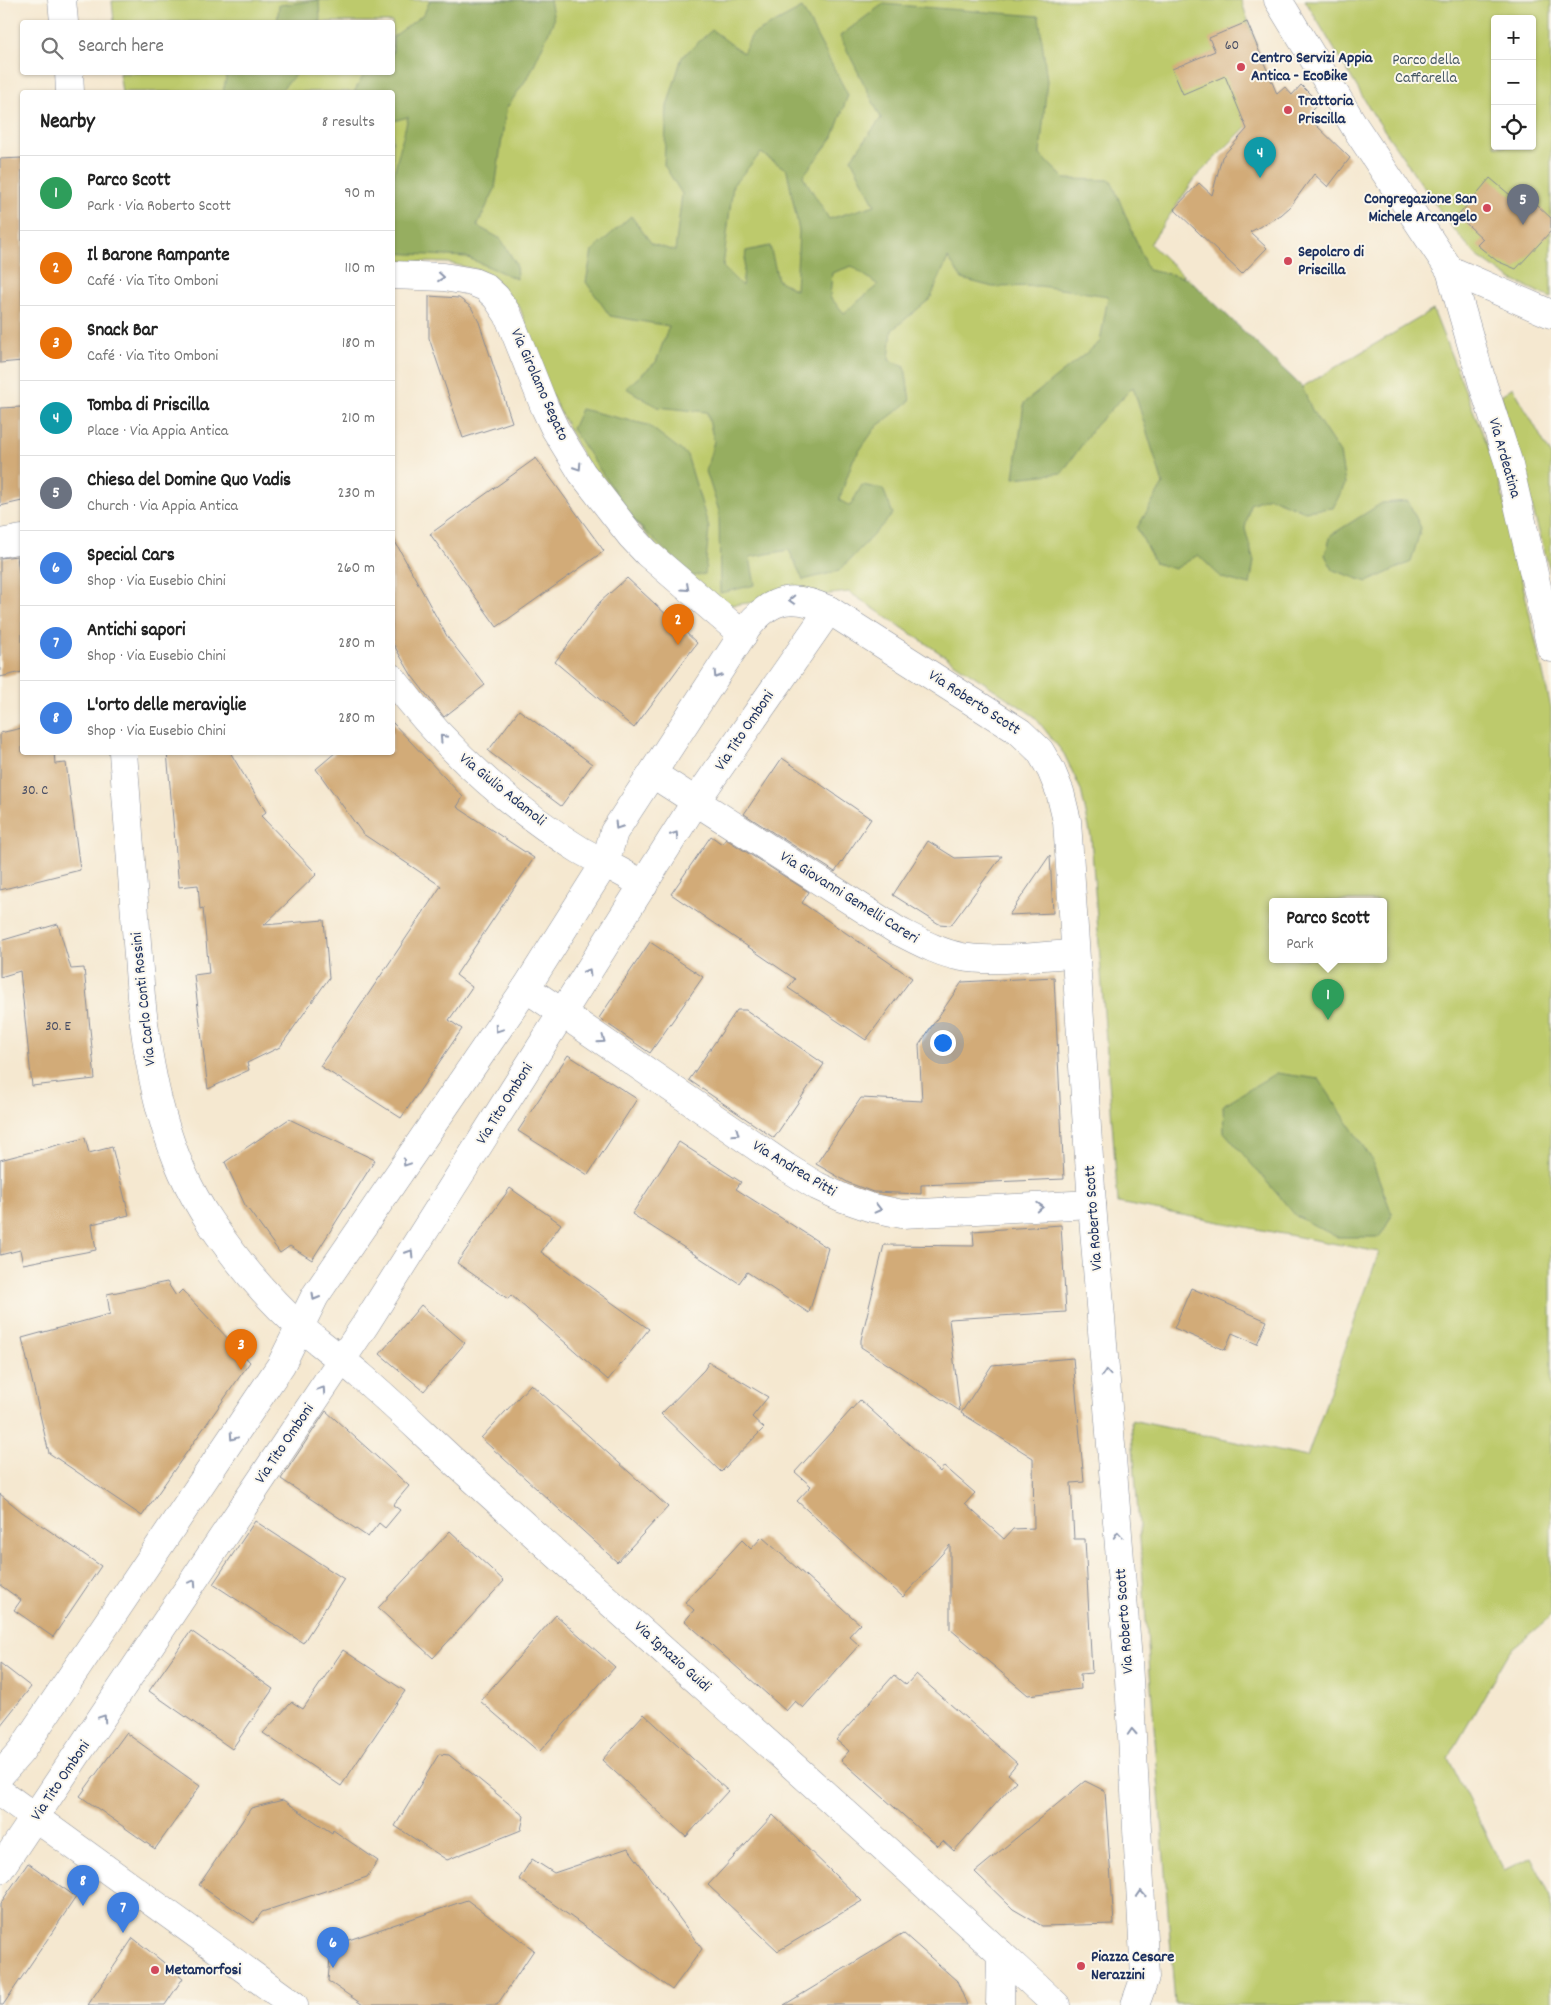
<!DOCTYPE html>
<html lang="en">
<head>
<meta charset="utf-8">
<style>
	:root { --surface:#fff; --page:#f6f6f6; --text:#222; --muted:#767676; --line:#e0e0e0; --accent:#0f766e }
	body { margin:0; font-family:Dekko,sans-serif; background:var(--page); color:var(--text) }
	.controls { position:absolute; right:15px; top:15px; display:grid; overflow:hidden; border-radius:5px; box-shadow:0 1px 4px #0004 }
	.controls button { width:45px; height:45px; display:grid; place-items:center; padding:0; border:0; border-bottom:1px solid var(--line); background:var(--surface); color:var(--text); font:25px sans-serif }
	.you { position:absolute; left:942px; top:1042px; width:18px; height:18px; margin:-12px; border:4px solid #fff; border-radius:50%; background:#1a73e8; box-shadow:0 0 0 8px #1a73e833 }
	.badge { display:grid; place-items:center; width:32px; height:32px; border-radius:50%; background:var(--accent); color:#fff; font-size:16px; font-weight:700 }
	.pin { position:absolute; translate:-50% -41px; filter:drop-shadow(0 1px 2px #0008) }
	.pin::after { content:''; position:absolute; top:26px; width:18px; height:15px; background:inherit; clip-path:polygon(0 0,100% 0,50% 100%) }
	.popup { position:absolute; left:1269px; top:898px; width:118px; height:65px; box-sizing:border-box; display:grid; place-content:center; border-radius:5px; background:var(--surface); filter:drop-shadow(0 1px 4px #0005); font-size:16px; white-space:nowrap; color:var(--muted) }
	.popup b { font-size:19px; color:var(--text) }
	.popup::after { content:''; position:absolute; left:50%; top:100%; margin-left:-10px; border:10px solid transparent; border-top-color:var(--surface) }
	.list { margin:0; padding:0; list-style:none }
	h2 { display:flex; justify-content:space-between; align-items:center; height:65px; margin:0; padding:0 20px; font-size:21px }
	h2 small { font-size:16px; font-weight:400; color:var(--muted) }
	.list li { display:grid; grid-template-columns:32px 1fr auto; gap:15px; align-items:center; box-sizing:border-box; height:75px; padding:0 20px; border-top:1px solid var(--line) }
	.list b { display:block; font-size:19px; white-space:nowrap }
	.list p { margin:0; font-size:16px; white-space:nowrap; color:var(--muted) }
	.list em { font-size:16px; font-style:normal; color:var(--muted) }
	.icon { flex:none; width:28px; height:28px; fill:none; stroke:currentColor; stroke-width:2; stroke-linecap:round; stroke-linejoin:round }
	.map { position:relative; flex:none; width:1551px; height:2005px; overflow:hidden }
	.search { position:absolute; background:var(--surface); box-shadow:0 1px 4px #0004; left:20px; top:20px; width:375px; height:55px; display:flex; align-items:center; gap:12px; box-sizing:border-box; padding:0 18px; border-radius:5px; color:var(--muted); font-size:19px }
	.panel { position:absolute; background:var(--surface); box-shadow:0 1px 4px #0004; left:20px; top:90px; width:375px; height:665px; border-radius:5px }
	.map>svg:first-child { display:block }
</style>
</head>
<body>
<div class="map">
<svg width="1551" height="2005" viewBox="0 0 1551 2005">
	<rect width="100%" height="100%" fill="#fbf7ec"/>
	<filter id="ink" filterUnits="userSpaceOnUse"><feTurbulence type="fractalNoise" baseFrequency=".02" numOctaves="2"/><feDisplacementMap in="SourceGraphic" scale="10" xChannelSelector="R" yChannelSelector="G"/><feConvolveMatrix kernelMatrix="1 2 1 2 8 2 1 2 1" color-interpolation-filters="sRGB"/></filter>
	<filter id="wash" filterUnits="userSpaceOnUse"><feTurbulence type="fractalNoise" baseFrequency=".0096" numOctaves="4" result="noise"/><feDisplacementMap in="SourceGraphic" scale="20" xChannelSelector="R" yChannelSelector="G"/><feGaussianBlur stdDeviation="1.12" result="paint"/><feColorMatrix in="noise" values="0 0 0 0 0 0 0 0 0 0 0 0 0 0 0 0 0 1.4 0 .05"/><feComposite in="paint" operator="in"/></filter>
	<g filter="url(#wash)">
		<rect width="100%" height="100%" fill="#f5e8d0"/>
		<!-- green -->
		<g fill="#bdca6c" stroke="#6c7c65" fill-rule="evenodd">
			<path d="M139 0H1241L1260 55 1252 121 1196 177 1150 244 1302 387 1433 310 1496 467 1551 708V1617L1510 1651 1448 1759 1504 1870 1531 1857 1551 1896V2005H1175L1131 1420 1307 1457 1379 1252 1118 1203 1091 837 1081 790 1064 754 1034 716 849 592 721 606 679 573 590 470 545 383 520 308 501 286 479 270 448 263 393 261 392 92H122L119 73 392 72V22H114L112 1ZM1273 901H1383V959H1273Z"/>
			<path d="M1305 0H1551V298L1512 280 1477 256 1450 225 1373 114ZM1495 19H1532V146H1495Z"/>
			<polygon points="1513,387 1551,455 1551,575 1501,395"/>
		</g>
		<!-- forest -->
		<g fill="#96ae60" stroke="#586e5f" fill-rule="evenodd">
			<polygon points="319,0 320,22 277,22 279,5"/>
			<polygon points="430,0 550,0 554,20 530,74 506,109 495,189 477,226 501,239 516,264 517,279 466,257 393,253 393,177 408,117 393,121 392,92 354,92 365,73 392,72 393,37 424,14"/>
			<path d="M883 4 1039 16 1047 81 1040 155 1065 179 1111 180 1148 270 1188 278 1302 387 1313 412 1340 453 1345 484 1333 508 1303 511 1269 497 1250 504 1245 529 1254 561 1250 585 1222 578 1198 555 1175 569 1155 563 1137 528 1163 484 1133 387 1095 426 1062 473 1014 478 1024 403 1100 342 1108 296 1040 286 993 287 962 279 948 258 930 299 892 330 889 360 905 367 910 401 876 427 853 460 839 500 850 506 862 485 883 489 893 514 839 571 803 580 789 550 750 557 755 585 720 593 719 511 706 471 714 441 707 412 657 407 626 388 656 362 669 326 610 316 586 282 592 251 631 216 652 244 675 251 682 194 664 165 667 106 682 57 712 30 743 53 752 35 802 8 848 95 833 137 803 176 829 219 875 205 851 159 881 118 840 36ZM761 153 787 170 799 231 796 290 778 280 770 246 746 251 742 286 723 267 733 185ZM852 266 878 285 844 313 830 297 832 273Z"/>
			<polygon points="227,73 227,72 297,73 279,92 223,92"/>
			<polygon points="581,409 648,425 687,455 709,528 705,574 693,576 637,524 572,429"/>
			<polygon points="1408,501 1421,528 1411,562 1367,582 1333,570 1325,555 1331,535 1382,503"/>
			<polygon points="1276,1073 1319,1079 1371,1158 1392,1214 1381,1237 1337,1237 1296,1216 1224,1132 1223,1105"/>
		</g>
		<g id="blocks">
			<!-- building -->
			<g fill="#d2ab78">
				<polygon points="1247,22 1277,94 1285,87 1292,95 1301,85 1319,103 1310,112 1317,121 1313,122 1350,158 1328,187 1314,174 1290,207 1281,215 1250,232 1267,248 1242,274 1174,209 1199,183 1212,195 1222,157 1247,129 1225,76 1183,94 1172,69 1215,51 1209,38"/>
				<polygon points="22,158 22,361 0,363 0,159"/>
				<polygon points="1490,178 1516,200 1523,192 1551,218 1551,231 1516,269 1497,261 1477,245 1483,239 1458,216"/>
				<polygon points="429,296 459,298 471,307 479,322 512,422 463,438 429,338"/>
				<polygon points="22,407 22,501 0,506 0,408"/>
				<polygon points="536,458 604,551 497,627 430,534"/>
				<polygon points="392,536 448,638 485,685 444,717 412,676 392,642"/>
				<polygon points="17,556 20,580 22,580 22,672 0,677 0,558"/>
				<polygon points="627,578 697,643 634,728 555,662 600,602"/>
				<polygon points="519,710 592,764 561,806 488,751"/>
				<polygon points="392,722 463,797 457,807 534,858 456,975 472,987 449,1020 462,1029 401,1118 320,1066 441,886 363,834 316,769 336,752 392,752"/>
				<polygon points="22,728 22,752 54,752 55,764 66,763 80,870 0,890 0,733"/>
				<polygon points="167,752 230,752 266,812 261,816 317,874 264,925 324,920 329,978 280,1047 247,1063 249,1070 208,1089 194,975 209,973 203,908 200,909 198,885 179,887"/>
				<polygon points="782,758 871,819 835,872 744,814"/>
				<polygon points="711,836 722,844 726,839 809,892 802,903 912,978 866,1040 788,988 795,979 671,894"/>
				<polygon points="928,841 955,858 1002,856 951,925 939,924 893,895"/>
				<polygon points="1050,855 1053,913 1009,915"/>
				<polygon points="58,924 71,969 84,968 95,1079 32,1086 20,971 0,977 0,941"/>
				<polygon points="650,942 703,977 650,1053 599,1018"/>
				<polygon points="1054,977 1064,1179 921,1185 921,1194 873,1192 849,1183 816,1164 861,1098 922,1101 919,1045 962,982"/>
				<polygon points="737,1010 746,1010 824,1064 774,1138 689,1080"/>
				<polygon points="568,1055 637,1099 588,1175 518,1131"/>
				<polygon points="289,1119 375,1160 312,1260 290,1246 280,1253 245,1205 225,1162"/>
				<polygon points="85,1138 89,1153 112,1147 129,1215 92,1224 96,1250 23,1264 20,1250 0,1255 0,1160"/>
				<polygon points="679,1142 741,1182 736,1189 828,1248 809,1313 747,1272 739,1283 632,1214"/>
				<polygon points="510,1188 561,1224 541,1252 649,1329 608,1380 511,1295 508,1299 457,1263"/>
				<polygon points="1061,1225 1066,1312 949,1319 960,1411 861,1347 861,1340 884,1245 974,1246 973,1231"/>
				<polygon points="167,1282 176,1296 182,1290 250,1362 142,1516 49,1453 22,1338 110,1314 107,1294"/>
				<polygon points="1191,1288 1267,1321 1257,1344 1232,1333 1225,1350 1174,1328"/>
				<polygon points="421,1305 465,1343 424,1391 380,1354"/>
				<polygon points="1073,1358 1084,1482 1071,1483 1074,1539 1085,1539 1092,1673 1080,1674 1081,1689 1028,1695 950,1629 950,1545 903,1597 797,1501 811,1486 795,1472 860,1400 940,1472 944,1466 975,1493 965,1504 1004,1539 1013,1529 1034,1528 1033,1458 961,1413 992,1365"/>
				<polygon points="709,1362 768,1397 752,1417 764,1428 721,1472 661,1414 704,1370"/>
				<polygon points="531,1384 668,1507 617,1562 481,1438"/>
				<polygon points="326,1411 409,1486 393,1505 400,1510 385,1528 379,1523 368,1537 281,1479"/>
				<polygon points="0,1494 22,1512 101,1566 53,1637 14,1610 21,1600 0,1585"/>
				<polygon points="255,1521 344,1579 303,1643 213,1584"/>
				<polygon points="450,1531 504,1581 433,1658 378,1608"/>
				<polygon points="762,1537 860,1624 849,1636 859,1645 803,1708 795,1701 786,1711 685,1621 694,1610 685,1602 742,1540 751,1549"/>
				<polygon points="556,1615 615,1667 539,1752 480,1701"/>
				<polygon points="191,1631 273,1689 232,1749 149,1691"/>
				<polygon points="343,1650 405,1691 341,1786 263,1733 292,1702 303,1709"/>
				<polygon points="0,1663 31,1687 0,1726"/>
				<polygon points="916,1674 1017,1763 1008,1774 1016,1781 954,1851 943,1841 938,1846 841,1760 849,1751 836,1740 894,1675 906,1685"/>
				<polygon points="644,1714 728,1791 686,1837 602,1760"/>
				<polygon points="126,1733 200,1786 155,1849 80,1796"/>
				<polygon points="439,1754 449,1755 524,1816 521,1830 447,1860 395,1826"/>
				<polygon points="1085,1781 1105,1791 1114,1924 1042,1926 1013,1909 975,1872"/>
				<polygon points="283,1800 332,1833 333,1830 378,1861 367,1877 262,1912 254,1923 199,1885 251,1808"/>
				<polygon points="773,1815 862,1901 778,1951 708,1885"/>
				<polygon points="628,1848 702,1949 672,1990 519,1879 532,1859 554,1873"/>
				<polygon points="28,1863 76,1897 3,2005 0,2005 0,1904"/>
				<polygon points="467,1900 534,1950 497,2005 363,2005 328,1981 331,1946"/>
				<polygon points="903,1933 957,1981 967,2005 784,2005"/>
				<polygon points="133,1938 183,1978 165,2005 88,2005"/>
			</g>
		</g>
	</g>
	<g filter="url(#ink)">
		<use href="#blocks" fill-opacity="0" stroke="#888c97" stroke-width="1"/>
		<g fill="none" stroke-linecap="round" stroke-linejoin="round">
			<!-- street casing -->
			<g stroke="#888c97" stroke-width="29">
				<g id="street">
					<polyline points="62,0 64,22"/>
					<polyline points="69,72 70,92"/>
					<polyline points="392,275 444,277 473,282 485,287 496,297 508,315 545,408 555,429 582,473 631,536 647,553 743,635"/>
					<polyline points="0,543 22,539"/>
					<polyline points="829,610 1020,732 1040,751 1051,770 1060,792 1067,821 1092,1204 1128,1661 1145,1977 1135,2005"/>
					<path d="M392 678C444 747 507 805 580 850 601 862 623 872 644 885"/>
					<path d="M123 752 141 997C149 1075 165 1156 210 1222 236 1260 266 1297 301 1328 321 1344 341 1359 361 1376 395 1405 426 1436 459 1466 657 1647 860 1822 1056 2005"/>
					<path d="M653 774 898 931C918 941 939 953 962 957 994 963 1041 955 1075 954"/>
					<polyline points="526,988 786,1167 817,1186 843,1198 869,1207 902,1214 1092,1204"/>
					<path d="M0 1775 21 1751 281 1365 315 1296 526 988 605 863 614 832 747 628C772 596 794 594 829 610L696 801 365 1325 0 1869"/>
					<polyline points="0,1792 294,2005"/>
					<polyline points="1000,2005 1001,1954"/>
				</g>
			</g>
			<!-- secondary casing -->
			<g stroke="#888c97" stroke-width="29">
				<g id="secondary">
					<polyline points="1278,0 1355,127 1450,270 1551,314"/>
					<polyline points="1450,270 1483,385 1508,461 1551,648"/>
				</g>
			</g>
			<!-- street -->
			<use href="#street" stroke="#fff" stroke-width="28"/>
			<!-- secondary -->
			<use href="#secondary" stroke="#fff" stroke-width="28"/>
		</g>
		<!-- one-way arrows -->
		<defs><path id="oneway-chevron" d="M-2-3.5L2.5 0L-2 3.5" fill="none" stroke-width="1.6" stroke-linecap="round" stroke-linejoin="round" transform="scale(1.25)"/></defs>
		<g stroke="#8d97ae">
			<use href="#oneway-chevron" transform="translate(441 277) rotate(5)"/>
			<use href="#oneway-chevron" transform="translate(578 467) rotate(57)"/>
			<use href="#oneway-chevron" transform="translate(686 588) rotate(42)"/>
			<use href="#oneway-chevron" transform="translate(792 600) rotate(178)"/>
			<use href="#oneway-chevron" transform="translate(717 675) rotate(123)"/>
			<use href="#oneway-chevron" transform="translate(443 738) rotate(-133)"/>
			<use href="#oneway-chevron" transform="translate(618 826) rotate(122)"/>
			<use href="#oneway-chevron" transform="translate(675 835) rotate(-58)"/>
			<use href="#oneway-chevron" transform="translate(588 972) rotate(-58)"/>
			<use href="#oneway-chevron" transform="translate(498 1029) rotate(124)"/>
			<use href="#oneway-chevron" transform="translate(602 1040) rotate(35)"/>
			<use href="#oneway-chevron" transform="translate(736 1133) rotate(35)"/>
			<use href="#oneway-chevron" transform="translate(406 1163) rotate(124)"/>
			<use href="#oneway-chevron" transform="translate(1040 1207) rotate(-3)"/>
			<use href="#oneway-chevron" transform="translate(878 1209) rotate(14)"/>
			<use href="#oneway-chevron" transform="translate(410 1253) rotate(-58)"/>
			<use href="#oneway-chevron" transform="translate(315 1297) rotate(120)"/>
			<use href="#oneway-chevron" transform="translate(1106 1373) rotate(-94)"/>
			<use href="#oneway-chevron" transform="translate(322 1390) rotate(-56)"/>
			<use href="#oneway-chevron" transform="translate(233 1437) rotate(124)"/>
			<use href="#oneway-chevron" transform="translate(1118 1535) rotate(-94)"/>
			<use href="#oneway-chevron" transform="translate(193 1583) rotate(-56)"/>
			<use href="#oneway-chevron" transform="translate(103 1718) rotate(-56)"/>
			<use href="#oneway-chevron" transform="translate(1132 1732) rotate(-93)"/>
			<use href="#oneway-chevron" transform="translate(1141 1894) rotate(-93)"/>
		</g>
	</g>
	<!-- markers -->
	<g fill="#d1495b" stroke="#fbf7ec" stroke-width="2">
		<circle cx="1241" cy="67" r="5"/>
		<circle cx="1288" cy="110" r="5"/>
		<circle cx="1487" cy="208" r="5"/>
		<circle cx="1288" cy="261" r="5"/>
		<circle cx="1081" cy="1966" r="5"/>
		<circle cx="155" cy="1970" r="5"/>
	</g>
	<g text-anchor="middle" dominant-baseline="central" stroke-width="4" stroke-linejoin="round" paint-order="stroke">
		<!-- number labels -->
		<g font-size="14" fill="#494e64">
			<text x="1232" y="46">60</text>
			<text x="35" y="791">30. C</text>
			<text x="58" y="1027">30. E</text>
		</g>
		<!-- poi labels -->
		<g font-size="16" font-weight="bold" fill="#1b2f5e" stroke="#fbf7ec" text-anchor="start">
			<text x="1251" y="58">Centro Servizi Appia<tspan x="1251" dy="18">Antica - EcoBike</tspan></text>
			<text x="1298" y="101">Trattoria<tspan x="1298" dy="18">Priscilla</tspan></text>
			<text x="1477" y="199" text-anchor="end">Congregazione San<tspan x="1477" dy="18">Michele Arcangelo</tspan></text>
			<text x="1298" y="252">Sepolcro di<tspan x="1298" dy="18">Priscilla</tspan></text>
			<text x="1091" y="1957">Piazza Cesare<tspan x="1091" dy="18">Nerazzini</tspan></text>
			<text x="165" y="1970">Metamorfosi</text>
		</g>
		<!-- park labels -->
		<g font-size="16" fill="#445662" stroke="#fbf7ec">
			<text x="1426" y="60">Parco della<tspan x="1426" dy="18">Caffarella</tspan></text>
		</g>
		<!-- street labels -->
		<g font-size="16" fill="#1b2f5e" stroke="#fbf7ec">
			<text transform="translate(539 385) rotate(66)">Via Girolamo Segato</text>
			<text transform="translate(1504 458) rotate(74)">Via Ardeatina</text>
			<text transform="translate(974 703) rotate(33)">Via Roberto Scott</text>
			<text transform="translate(745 731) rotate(-56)">Via Tito Omboni</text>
			<text transform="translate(502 790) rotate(39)">Via Giulio Adamoli</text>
			<text transform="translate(849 898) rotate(32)">Via Giovanni Gemelli Careri</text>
			<text transform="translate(144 999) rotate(-96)">Via Carlo Conti Rossini</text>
			<text transform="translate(505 1104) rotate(-58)">Via Tito Omboni</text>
			<text transform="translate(794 1169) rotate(31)">Via Andrea Pitti</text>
			<text transform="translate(1094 1218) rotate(-94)">Via Roberto Scott</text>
			<text transform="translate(285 1444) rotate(-56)">Via Tito Omboni</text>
			<text transform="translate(1125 1621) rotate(-94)">Via Roberto Scott</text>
			<text transform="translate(672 1657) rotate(42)">Via Ignazio Guidi</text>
			<text transform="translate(61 1781) rotate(-56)">Via Tito Omboni</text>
		</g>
	</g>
</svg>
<div class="controls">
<button>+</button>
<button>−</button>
<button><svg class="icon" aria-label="locate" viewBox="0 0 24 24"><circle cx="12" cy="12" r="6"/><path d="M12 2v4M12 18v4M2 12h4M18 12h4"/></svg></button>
</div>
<div class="you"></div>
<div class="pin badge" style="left:1328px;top:1020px;background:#2e9e5b">1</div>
<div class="popup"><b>Parco Scott</b>Park</div>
<div class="pin badge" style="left:678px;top:645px;background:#e8710a">2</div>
<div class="pin badge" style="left:241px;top:1370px;background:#e8710a">3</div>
<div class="pin badge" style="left:1260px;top:178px;background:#0f9aa8">4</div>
<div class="pin badge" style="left:1523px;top:225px;background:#6b7280">5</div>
<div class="pin badge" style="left:333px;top:1968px;background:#3f7fe0">6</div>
<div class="pin badge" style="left:123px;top:1933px;background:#3f7fe0">7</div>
<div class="pin badge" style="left:83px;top:1906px;background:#3f7fe0">8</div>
<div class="search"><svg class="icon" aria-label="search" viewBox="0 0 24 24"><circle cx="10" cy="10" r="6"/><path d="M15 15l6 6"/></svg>Search here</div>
<section class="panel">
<h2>Nearby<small>8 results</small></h2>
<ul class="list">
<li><span class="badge" style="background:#2e9e5b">1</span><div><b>Parco Scott</b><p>Park · Via Roberto Scott</p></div><em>90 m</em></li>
<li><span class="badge" style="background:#e8710a">2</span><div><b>Il Barone Rampante</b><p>Café · Via Tito Omboni</p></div><em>110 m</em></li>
<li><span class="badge" style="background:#e8710a">3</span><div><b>Snack Bar</b><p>Café · Via Tito Omboni</p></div><em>180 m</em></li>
<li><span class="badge" style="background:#0f9aa8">4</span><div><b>Tomba di Priscilla</b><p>Place · Via Appia Antica</p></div><em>210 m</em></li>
<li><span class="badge" style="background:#6b7280">5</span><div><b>Chiesa del Domine Quo Vadis</b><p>Church · Via Appia Antica</p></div><em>230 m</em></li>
<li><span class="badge" style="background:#3f7fe0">6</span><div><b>Special Cars</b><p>Shop · Via Eusebio Chini</p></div><em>260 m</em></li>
<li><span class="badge" style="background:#3f7fe0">7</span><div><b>Antichi sapori</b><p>Shop · Via Eusebio Chini</p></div><em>280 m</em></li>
<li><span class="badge" style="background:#3f7fe0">8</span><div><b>L'orto delle meraviglie</b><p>Shop · Via Eusebio Chini</p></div><em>280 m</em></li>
</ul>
</section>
</div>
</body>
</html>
